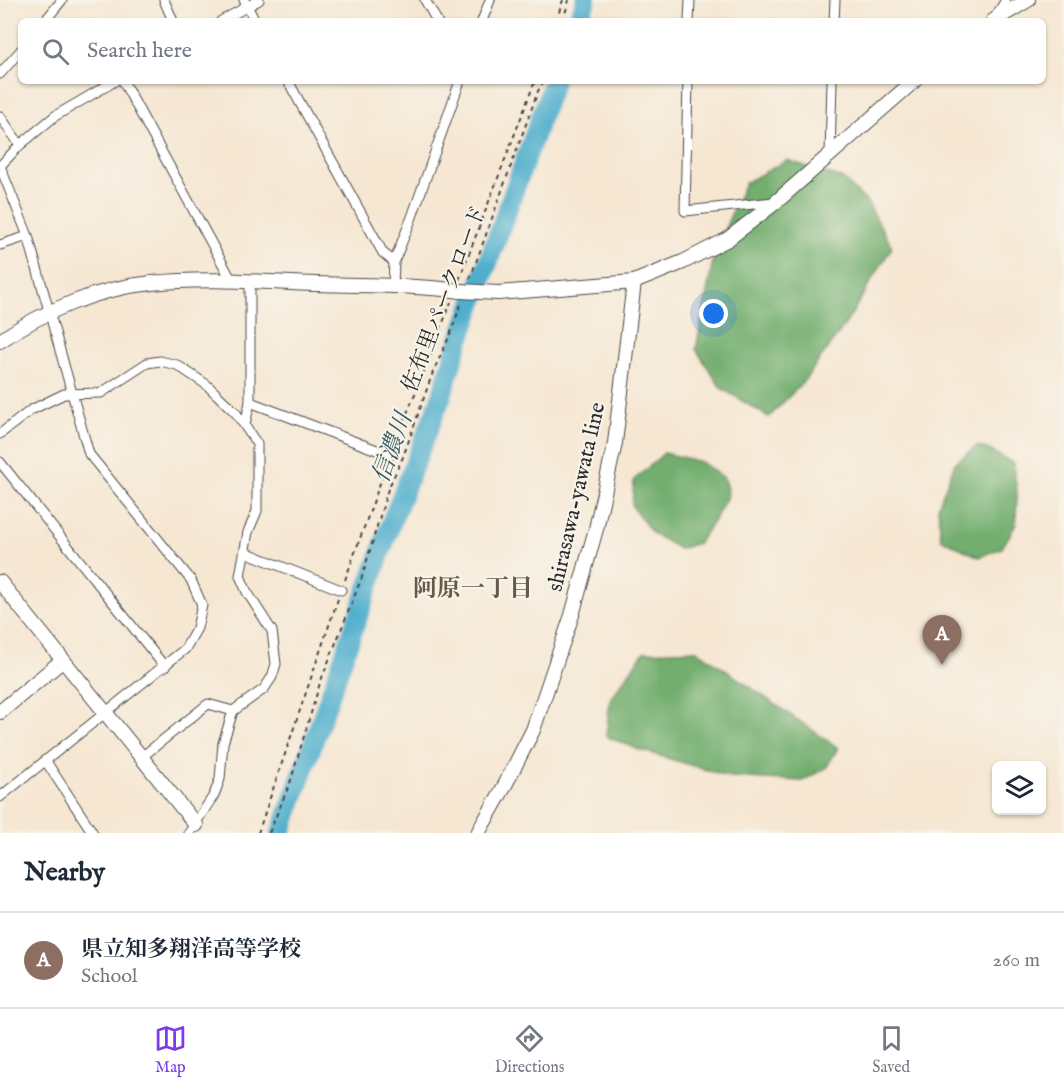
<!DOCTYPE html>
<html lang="en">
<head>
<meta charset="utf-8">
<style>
	:root { --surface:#fff; --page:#f2f2f3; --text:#1f2937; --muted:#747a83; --line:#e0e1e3; --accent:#7c3aed }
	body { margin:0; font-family:"IM FELL English","Noto Serif JP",serif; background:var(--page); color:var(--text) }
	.controls { position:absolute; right:18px; bottom:18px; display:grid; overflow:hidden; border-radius:9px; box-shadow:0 2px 4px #0004 }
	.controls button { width:54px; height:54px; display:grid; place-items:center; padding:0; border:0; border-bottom:2px solid var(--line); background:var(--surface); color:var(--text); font:30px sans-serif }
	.you { position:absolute; left:714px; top:314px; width:21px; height:21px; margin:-15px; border:4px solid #fff; border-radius:50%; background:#1a73e8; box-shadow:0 0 0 9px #1a73e833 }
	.badge { display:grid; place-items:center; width:39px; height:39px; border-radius:50%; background:var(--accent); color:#fff; font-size:20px; font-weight:700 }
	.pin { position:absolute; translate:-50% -50px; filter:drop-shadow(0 2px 3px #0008) }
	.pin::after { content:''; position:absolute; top:32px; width:21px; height:18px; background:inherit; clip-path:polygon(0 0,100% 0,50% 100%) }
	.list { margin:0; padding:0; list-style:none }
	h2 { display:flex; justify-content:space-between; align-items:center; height:78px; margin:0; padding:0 24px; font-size:26px }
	h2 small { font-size:20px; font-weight:400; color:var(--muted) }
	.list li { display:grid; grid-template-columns:39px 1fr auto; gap:18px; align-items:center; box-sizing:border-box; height:96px; padding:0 24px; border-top:2px solid var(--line) }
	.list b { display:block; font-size:22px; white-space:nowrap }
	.list p { margin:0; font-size:20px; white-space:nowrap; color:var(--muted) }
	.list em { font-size:20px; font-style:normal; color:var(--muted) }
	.icon { flex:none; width:33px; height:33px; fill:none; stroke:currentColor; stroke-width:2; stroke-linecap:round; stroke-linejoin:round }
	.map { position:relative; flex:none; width:1064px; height:833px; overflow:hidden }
	.search { position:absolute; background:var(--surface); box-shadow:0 2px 4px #0004; left:18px; right:18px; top:18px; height:66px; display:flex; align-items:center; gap:15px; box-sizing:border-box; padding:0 21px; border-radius:9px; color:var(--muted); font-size:22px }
	.sheet { height:174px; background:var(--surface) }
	nav { display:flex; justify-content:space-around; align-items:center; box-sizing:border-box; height:84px; border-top:2px solid var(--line); background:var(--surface); font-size:16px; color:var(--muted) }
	nav a { display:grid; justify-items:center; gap:3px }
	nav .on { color:var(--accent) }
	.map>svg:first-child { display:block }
</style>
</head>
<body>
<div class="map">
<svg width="1064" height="833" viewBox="0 0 1064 833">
	<rect width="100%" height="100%" fill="#f7f3e8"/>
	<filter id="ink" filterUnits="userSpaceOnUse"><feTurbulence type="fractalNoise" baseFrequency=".0167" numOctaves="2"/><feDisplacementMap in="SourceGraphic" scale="12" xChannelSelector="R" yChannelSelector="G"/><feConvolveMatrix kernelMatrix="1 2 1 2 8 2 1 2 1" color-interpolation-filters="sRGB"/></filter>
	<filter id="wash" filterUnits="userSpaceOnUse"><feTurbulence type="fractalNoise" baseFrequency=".008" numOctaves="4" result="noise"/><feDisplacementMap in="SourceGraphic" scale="24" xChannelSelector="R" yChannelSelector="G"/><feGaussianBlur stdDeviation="1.35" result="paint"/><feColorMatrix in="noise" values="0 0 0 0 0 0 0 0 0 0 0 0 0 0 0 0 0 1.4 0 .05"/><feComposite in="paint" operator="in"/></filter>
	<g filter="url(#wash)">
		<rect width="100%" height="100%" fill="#f6e7d3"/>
		<!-- forest -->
		<g fill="#72ae6e" stroke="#4e6c4c" stroke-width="1.5">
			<polygon points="787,160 843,179 867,202 892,247 848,320 804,381 769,417 721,388 696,349 715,251 745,183"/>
			<polygon points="977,446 989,450 1013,463 1017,492 1016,524 1002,548 979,557 941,539 938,506 955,463"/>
			<polygon points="664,453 701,462 724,478 728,495 713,522 698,543 679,549 652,533 632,506 634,480"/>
			<polygon points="697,650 838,748 826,768 802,781 730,777 637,749 606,736 610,699 644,652"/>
		</g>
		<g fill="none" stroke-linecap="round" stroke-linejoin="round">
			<!-- river -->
			<g stroke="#4eaecd" stroke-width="20">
				<polyline points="578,21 586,0"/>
				<polyline points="281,833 393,518 442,395 455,353 554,81"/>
			</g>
		</g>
	</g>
	<g filter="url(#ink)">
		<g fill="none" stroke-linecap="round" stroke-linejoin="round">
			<!-- street casing -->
			<g stroke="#494744" stroke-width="11">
				<g id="street">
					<polyline points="164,0 173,21"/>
					<polyline points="244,0 255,21"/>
					<polyline points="425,0 437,21"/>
					<polyline points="994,19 1006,0"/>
					<polyline points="45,21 62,0"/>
					<polyline points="221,21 259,0"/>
					<polyline points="482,21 490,0"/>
					<polyline points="689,21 690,0"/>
					<polyline points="834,21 835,0"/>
					<polyline points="0,74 21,50"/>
					<polyline points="123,81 232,281"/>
					<polyline points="288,81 383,253 394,262"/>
					<polyline points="688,81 685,211 774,202"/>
					<polyline points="0,116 20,145"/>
					<polyline points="830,155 832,81"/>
					<polyline points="0,166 28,236 89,454 191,580 202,605 197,628 185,649 0,797"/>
					<polyline points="0,166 20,145 55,116 115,81"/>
					<polyline points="0,245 28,236"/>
					<polyline points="393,286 394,262 412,217 460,81"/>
					<polyline points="250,402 390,455"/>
					<polyline points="245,425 250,402 250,281"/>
					<polyline points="0,434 31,410 64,394 101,393 147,363 160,361 177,365 207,385 236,413 257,444 257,511 248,532 240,576 247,592 272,631 276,664 272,677 264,689 233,711 223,743 220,779 214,795 189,833"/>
					<polyline points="0,462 165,667"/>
					<polyline points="245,552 341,590"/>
					<polyline points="143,756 208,704 233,711"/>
					<polyline points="45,760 93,833"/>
				</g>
			</g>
			<!-- secondary casing -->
			<g stroke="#494744" stroke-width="16">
				<g id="secondary">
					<polyline points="993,21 1028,0"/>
					<polyline points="498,293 634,282"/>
					<path d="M0 341C43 311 99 288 152 283 206 277 261 282 315 284 364 285 413 285 461 291"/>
					<polyline points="0,582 196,825"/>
					<polyline points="0,712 63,660"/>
					<polyline points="478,833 504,787 533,730 572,615 596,529 615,443 634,282 683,262 728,239 776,202 914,81"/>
				</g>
			</g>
			<!-- path -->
			<g stroke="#494744" stroke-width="2" stroke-dasharray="4.5 4.5" stroke-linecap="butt">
				<polyline points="556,21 563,0"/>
				<polyline points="563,21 569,0"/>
				<polyline points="470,279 538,91 544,81"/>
				<polyline points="459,280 535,81"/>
				<polyline points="393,447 424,372 451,302"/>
				<polyline points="345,580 387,464"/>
				<polyline points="258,833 338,599"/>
				<polyline points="269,833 290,783 320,683 362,577 388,489 403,457 433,372 450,335 461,304"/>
			</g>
			<!-- street -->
			<use href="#street" stroke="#fff" stroke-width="9"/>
			<!-- secondary -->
			<use href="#secondary" stroke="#fff" stroke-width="14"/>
			<!-- secondary-bridge casing -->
			<g stroke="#494744" stroke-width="16" stroke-linecap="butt">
				<polyline id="secondary-bridge" points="461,291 498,293"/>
			</g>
			<!-- secondary-bridge -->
			<use href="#secondary-bridge" stroke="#fff" stroke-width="14"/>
		</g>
	</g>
	<g text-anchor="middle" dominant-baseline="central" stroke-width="4.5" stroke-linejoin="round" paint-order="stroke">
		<!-- street labels -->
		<g font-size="22" fill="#2b2b2b" stroke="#f7f3e8">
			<text transform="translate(445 299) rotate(-69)">佐布里パークロード</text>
			<text transform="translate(577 497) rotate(-77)">shirasawa-yawata line</text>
		</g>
		<!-- water labels -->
		<g font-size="24" font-style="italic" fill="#375964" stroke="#f7f3e8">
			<text transform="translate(393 448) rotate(-70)">信濃川</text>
		</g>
		<!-- neighbourhood labels -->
		<g font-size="24" font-weight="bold" fill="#695a47" stroke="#f7f3e8">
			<text x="473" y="589">阿原一丁目</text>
		</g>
	</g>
</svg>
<div class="controls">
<button><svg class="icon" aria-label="layers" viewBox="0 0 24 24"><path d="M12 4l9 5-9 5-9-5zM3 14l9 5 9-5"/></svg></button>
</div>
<div class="you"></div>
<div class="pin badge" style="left:942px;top:665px;background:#8d6e63">A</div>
<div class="search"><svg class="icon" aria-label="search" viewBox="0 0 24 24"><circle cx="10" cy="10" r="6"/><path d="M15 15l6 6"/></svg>Search here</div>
</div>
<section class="sheet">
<h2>Nearby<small></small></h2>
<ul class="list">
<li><span class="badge" style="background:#8d6e63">A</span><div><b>県立知多翔洋高等学校</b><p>School</p></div><em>260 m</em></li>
</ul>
</section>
<nav>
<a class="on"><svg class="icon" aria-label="map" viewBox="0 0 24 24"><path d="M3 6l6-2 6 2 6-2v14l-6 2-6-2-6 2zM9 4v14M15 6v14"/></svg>Map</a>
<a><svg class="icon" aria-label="directions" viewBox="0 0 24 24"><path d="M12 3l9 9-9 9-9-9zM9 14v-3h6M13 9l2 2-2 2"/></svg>Directions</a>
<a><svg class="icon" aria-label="saved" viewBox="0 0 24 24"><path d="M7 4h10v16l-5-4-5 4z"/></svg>Saved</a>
</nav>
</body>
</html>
